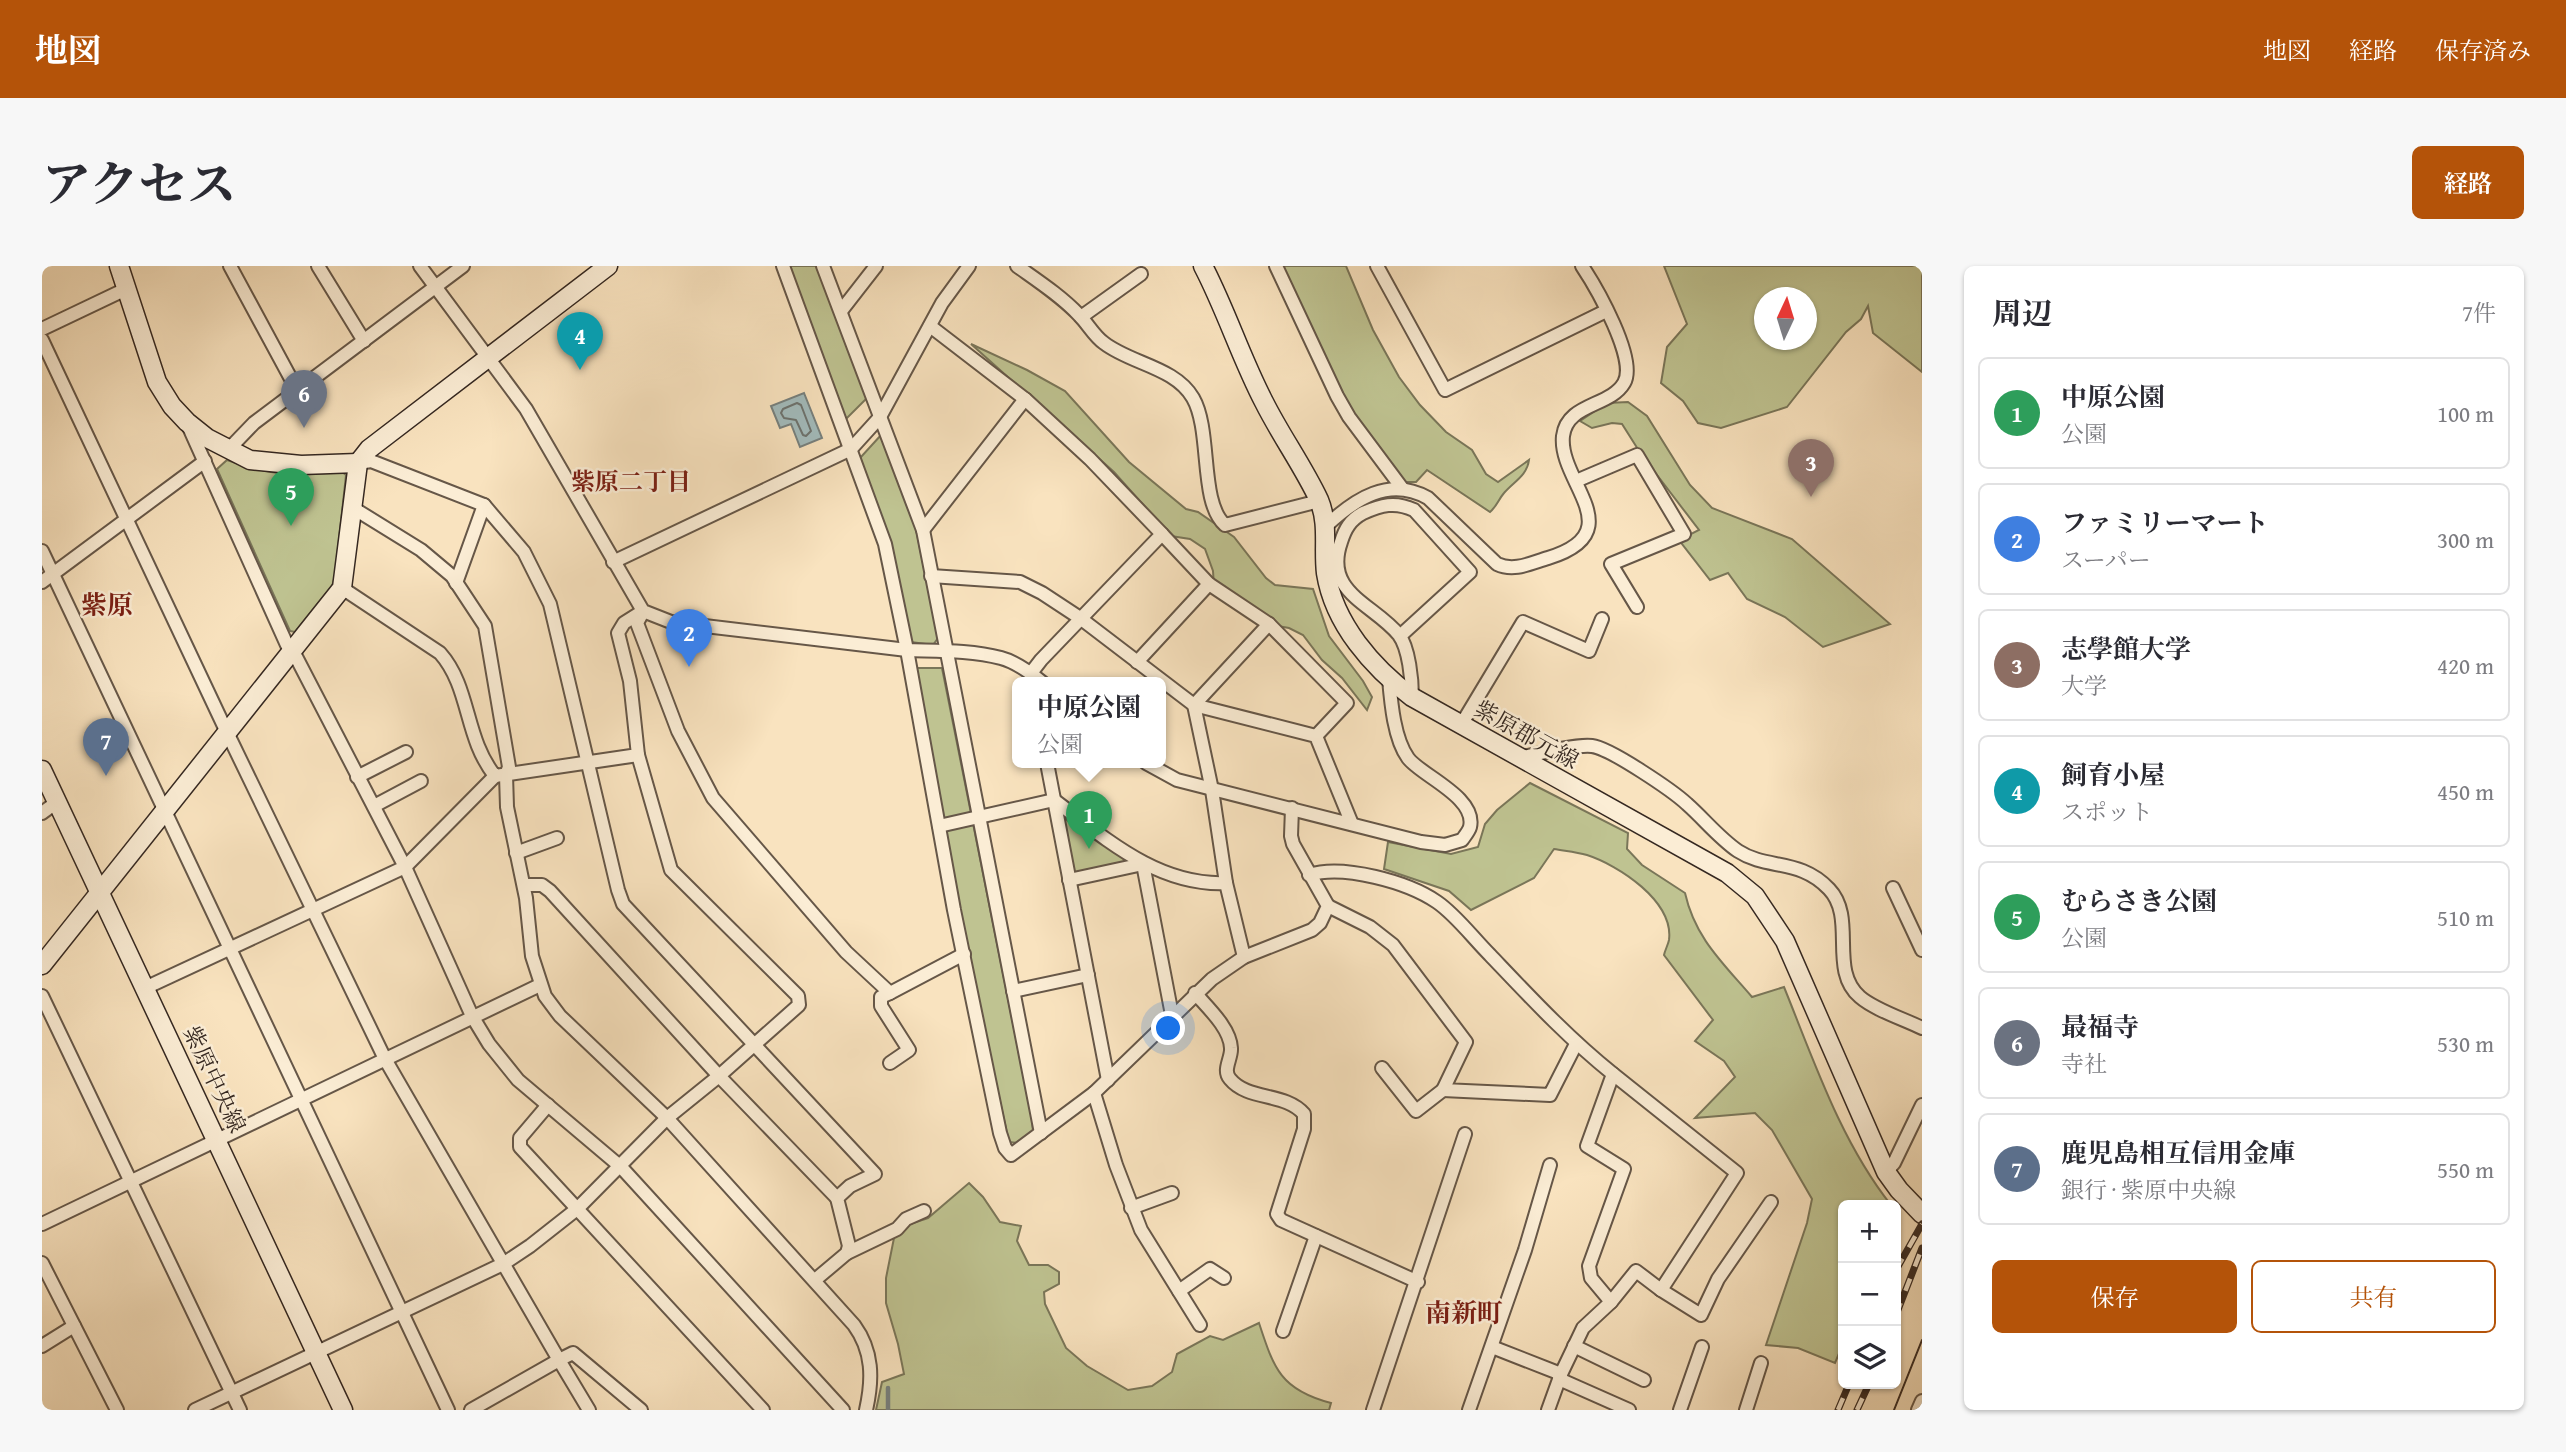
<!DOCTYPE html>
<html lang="ja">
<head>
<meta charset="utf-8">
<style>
	:root { --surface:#fff; --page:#f7f7f7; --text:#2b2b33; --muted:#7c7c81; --line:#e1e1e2; --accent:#b45309 }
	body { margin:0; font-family:"Gentium Book Plus","Noto Serif JP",serif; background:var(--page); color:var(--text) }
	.controls { position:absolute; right:21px; bottom:21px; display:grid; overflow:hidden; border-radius:10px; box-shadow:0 2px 5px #0004 }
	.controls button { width:63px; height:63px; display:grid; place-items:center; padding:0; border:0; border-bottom:2px solid var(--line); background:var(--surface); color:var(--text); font:35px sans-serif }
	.compass { position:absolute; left:1712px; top:21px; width:63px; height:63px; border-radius:50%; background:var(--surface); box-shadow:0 2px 5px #0004; rotate:4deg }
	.you { position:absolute; left:1127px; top:763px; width:24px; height:24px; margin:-18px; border:5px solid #fff; border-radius:50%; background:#1a73e8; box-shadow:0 0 0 10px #1a73e833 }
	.badge { display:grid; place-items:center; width:46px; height:46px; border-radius:50%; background:var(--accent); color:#fff; font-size:23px; font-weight:700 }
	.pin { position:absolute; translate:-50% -58px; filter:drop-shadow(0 2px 4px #0008) }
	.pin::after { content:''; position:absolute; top:37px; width:24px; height:21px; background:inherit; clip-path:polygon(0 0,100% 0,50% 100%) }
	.popup { position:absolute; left:970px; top:411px; width:154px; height:91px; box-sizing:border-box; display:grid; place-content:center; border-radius:10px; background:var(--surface); filter:drop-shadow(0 2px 5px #0005); font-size:23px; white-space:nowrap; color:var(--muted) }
	.popup b { font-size:26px; color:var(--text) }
	.popup::after { content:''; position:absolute; left:50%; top:100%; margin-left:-14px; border:14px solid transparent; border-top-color:var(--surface) }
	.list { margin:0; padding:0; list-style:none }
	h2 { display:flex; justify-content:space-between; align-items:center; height:91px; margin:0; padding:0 28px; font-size:30px }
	h2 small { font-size:23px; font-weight:400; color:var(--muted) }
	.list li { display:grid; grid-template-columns:46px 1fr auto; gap:21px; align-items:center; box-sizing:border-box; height:112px; margin:0 14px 14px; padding:0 14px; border:2px solid var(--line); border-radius:10px }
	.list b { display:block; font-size:26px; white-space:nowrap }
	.list p { margin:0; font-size:23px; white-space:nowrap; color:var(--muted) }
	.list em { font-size:23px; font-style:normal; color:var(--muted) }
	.actions { display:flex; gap:14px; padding:21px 28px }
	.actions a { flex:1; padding:16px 0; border:2px solid var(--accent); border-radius:10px; text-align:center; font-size:24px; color:var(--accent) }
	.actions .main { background:var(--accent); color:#fff }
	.icon { flex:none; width:38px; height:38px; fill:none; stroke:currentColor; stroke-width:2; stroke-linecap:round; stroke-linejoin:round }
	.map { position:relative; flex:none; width:1880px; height:1144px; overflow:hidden; border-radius:10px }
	header { display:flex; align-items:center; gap:42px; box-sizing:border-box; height:98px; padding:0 35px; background:var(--accent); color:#fff }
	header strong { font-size:33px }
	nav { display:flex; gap:38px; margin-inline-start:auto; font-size:24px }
	.intro { display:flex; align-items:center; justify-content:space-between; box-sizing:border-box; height:168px; padding:0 42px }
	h1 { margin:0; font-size:49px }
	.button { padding:18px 32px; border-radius:10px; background:var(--accent); color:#fff; font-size:24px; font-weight:700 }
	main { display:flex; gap:42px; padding:0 42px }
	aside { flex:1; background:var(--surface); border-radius:10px; box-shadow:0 2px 5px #0004 }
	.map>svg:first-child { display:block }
</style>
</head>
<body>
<header>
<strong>地図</strong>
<nav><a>地図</a><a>経路</a><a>保存済み</a></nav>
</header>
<div class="intro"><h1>アクセス</h1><a class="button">経路</a></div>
<main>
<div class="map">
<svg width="1880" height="1144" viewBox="0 0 1880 1144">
	<rect width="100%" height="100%" fill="#f9e3bf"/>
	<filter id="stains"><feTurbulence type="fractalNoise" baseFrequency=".00286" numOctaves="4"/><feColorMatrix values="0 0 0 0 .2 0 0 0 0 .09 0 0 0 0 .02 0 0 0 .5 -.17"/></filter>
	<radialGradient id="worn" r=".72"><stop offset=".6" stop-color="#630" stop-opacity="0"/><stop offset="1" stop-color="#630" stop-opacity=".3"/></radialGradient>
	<!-- green -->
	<g fill="#bfc391" stroke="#7a7659" stroke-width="2" fill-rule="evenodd">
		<polygon points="747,0 775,0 825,132 804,153"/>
		<path d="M1239 0H1304L1331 64 1357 111 1378 139 1404 166 1430 184 1444 208 1456 216 1487 194C1485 210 1471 216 1462 227 1456 234 1455 240 1448 246L1385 204 1374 216H1362L1311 151Z"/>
		<path d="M1622 0H1880V106L1831 67 1826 40 1819 53 1804 66 1745 141 1679 162 1656 157 1641 135 1619 117 1625 81 1645 58ZM1722 32H1764V74H1722Z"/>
		<polygon points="929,78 985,104 1023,125 1087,196 1144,243 1156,246 1192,271 1224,312 1233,319 1271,323 1287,370 1321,415 1330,431 1325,444 1300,412 1280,394 1261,369 1247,362 1230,359 1172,321 1171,305 1163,283 1148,273 1129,270 1072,206"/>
		<polygon points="1586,136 1605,150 1648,219 1670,242 1750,273 1848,358 1781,381 1743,351 1705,333 1686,307 1668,314 1637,274 1657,264 1599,188 1580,158 1570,157 1550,162 1538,155 1565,137"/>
		<polygon points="840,168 873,258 896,372 891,379 869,376 818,192"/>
		<path d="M185 194C228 210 255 210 300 206L304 209 293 310 290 320 253 366 248 365 175 203Z"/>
		<polygon points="873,402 900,402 990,853 991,865 976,877 967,876 928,700"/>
		<path d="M1488 517 1586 567 1585 583 1600 599 1643 627C1653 672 1681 697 1710 731L1742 721C1772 795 1799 876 1849 939H1801V1078L1793 1097 1756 1082 1724 1079 1765 957 1770 933 1730 864 1713 847 1653 852 1693 811 1682 795 1653 775 1671 754 1622 689C1623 684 1626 679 1627 674 1632 635 1576 599 1545 589 1534 586 1523 585 1512 583L1492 612 1429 644 1407 625 1342 603 1346 576 1409 588 1436 581 1443 558 1455 544Z"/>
		<polygon points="1023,553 1081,592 1083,597 1037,608 1031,605 1019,554"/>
		<path d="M927 917 941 931 958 956 979 960 975 975 987 999H1006L1017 1006V1018L1002 1026 1003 1038 1024 1082 1045 1100 1086 1124 1110 1120 1130 1106 1135 1088 1168 1070 1181 1074 1217 1057C1232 1103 1239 1124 1289 1137L1287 1144H834L840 1116 862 1108 856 1078 844 1037V1012L852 972 859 961 886 952Z"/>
	</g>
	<!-- water -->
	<polygon fill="#a2bbbc" stroke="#76807e" stroke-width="2" points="762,127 780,172 758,181 749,158 738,162 729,140"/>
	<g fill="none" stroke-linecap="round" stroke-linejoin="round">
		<!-- shore -->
		<polygon stroke="#6c726e" stroke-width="2" points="755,137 759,139 769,165 764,170 761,169 754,154 742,152 739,147 741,143"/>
		<!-- stream -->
		<polyline stroke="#76807e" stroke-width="4.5" points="846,1122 846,1144"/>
		<!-- street casing -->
		<g stroke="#665748" stroke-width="16">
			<g id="street">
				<polyline points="188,0 255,124"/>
				<polyline points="276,0 322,75"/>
				<path d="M378 0 484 143 601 345 629 356 865 384C896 385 929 384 959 392 974 396 989 407 1001 417"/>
				<polyline points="741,0 843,278 865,384 912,644 958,867 963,882 969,889 1052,827 1170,713 1202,691 1270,664 1278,657 1286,640 1251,578 1249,570 1250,542"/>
				<polyline points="781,0 881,264 999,867"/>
				<path d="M975 0C996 15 1019 30 1037 49 1046 58 1052 70 1062 77 1089 98 1133 101 1151 132 1170 165 1157 236 1183 259L1277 235"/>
				<polyline points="1234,0 1295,130 1307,151 1360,222"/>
				<polyline points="1335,0 1403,124 1564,45"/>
				<polyline points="799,45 834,0"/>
				<polyline points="1039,51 1099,8"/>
				<polyline points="888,60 983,133 1048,193 1120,268 999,394 989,407 989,413"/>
				<polyline points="0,63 84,23"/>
				<polyline points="0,74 181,458 343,793 517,1094 531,1087 599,1144"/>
				<polyline points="146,159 245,379 251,385 363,601 430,750 447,778 476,814 579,901 801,1144"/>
				<polyline points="186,184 212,157 421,0"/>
				<polyline points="316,197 329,195 442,239 482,286 508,338 576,624 581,638 833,908 808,920 795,932 807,980 805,987 773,1014"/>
				<polyline points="1534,215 1595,189 1642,268 1569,298 1595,341"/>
				<path d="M311 242 379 284 410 310 443 360 467 501 464 509 465 541 484 632 490 690 503 730 518 750 625 852 812 1059C831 1085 831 1113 824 1144"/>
				<path d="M1284 260C1313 233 1347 210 1386 232L1455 298C1472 306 1489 297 1506 292 1591 266 1516 216 1521 170 1525 137 1568 141 1582 117 1596 94 1554 21 1540 0"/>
				<polyline points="881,264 983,133"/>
				<polyline points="1120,268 1167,318 1227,358 1305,437 1274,470"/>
				<polyline points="0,285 406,1144"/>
				<polyline points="571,296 809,183 838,151 900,37 927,0"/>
				<polyline points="889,310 978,316 1000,327 1038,352 1152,439 1274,470 1310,558"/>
				<polyline points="0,316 163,195"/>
				<polyline points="414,317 442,239"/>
				<path d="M300 322 398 387C429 422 422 471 453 510L596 489 588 415 576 367 582 357 601 345"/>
				<polyline points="601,346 595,357 636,465 671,532 804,686 848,727 922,688"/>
				<path d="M1358 370 1428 306 1372 244C1353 235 1339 239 1321 247 1308 254 1303 263 1299 276 1281 327 1332 338 1357 369 1367 382 1370 414 1370 431"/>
				<polyline points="1095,396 1167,318"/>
				<polyline points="1419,459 1481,356 1547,385 1560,353"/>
				<path d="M1477 492C1495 488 1533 478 1550 480 1568 482 1631 525 1645 538 1662 553 1677 572 1696 585 1725 604 1758 592 1787 623 1815 652 1786 704 1818 731 1833 744 1862 753 1880 762"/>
				<polyline points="1005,497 1066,814"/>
				<path d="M1104 497 1135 514 1379 576 1403 579 1420 574C1422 571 1427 565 1428 561 1435 531 1378 509 1366 492 1352 473 1349 436 1347 413"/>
				<polyline points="315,511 364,486"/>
				<polyline points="332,540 379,515"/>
				<polyline points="0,547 15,536"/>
				<path d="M897 560 1012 534C1064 573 1116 620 1184 617L1202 691"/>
				<polyline points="474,587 515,572"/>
				<polyline points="1101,598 1130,749"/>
				<path d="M1267 609C1301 598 1366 616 1395 636 1414 649 1431 672 1448 689 1488 731 1526 772 1571 808L1545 880 1582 903 1547 1000 1549 1012 1569 1036 1541 1062 1519 1108 1506 1144"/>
				<polyline points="1027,614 1101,598"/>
				<polyline points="1184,617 1170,524 1152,439 1227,358"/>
				<polyline points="482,619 500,619 508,625 677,810 795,932"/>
				<polyline points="1851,622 1880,684"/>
				<polyline points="1286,640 1328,661 1351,679 1424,776 1401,824 1508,829 1534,778"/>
				<polyline points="103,722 363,601 453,510"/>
				<polyline points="971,725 1046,709"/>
				<path d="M1153 727C1166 742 1188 762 1189 782 1190 792 1180 804 1188 813 1206 835 1243 826 1262 848V863L1235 948 1239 954 1376 1016"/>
				<polyline points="0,730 198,1144"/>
				<polyline points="848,797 867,784 839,740 839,731 848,727"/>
				<polyline points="1340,802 1374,845 1401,824"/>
				<polyline points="1571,808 1695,907 1619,1024 1659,1049 1676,1013 1729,936"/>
				<polyline points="1052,827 1074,899 1099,964 1158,1059"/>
				<polyline points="506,839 478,872 478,881 721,1144"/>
				<polyline points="1844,906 1852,897 1880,839"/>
				<polyline points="1089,942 1130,927"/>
				<polyline points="0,958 498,719"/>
				<polyline points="805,987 855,963 864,953 882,945"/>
				<polyline points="0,997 75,1144"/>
				<polyline points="1137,1025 1168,1003 1182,1012"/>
				<polyline points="1569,1036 1594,1005 1619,1024"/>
				<polyline points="1241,1065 1274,970"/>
				<polyline points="0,1080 32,1060"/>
				<polyline points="1532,1080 1602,1114"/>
				<polyline points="1450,1081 1519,1108"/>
				<polyline points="1517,1113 1587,1144"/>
				<polyline points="153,1144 461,998 488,980 535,943 625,852 677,810 757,739 756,730 629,604 596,489"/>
				<polyline points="429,1144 517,1094 547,1144"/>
				<polyline points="1331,1144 1423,868"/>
				<polyline points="1427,1144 1483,984 1508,899"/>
				<polyline points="1638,1144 1660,1081"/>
				<polyline points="1704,1144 1719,1097"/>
				<polyline points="1876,1144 1880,1135"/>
			</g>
		</g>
		<!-- secondary casing -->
		<g stroke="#352821" stroke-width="21">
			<g id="secondary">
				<polyline points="77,0 115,116 130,140 145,156 165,172 208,194 259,199 316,197"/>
				<path d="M1161 0C1184 44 1199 92 1222 136 1239 170 1261 200 1277 234 1287 258 1281 282 1284 307 1292 358 1331 402 1370 431L1685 607 1713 630 1743 675 1844 906 1857 924 1880 948"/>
				<polyline points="0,504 301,1144"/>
				<polyline points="0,699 300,322 316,197 327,183 566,0"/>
			</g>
		</g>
		<!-- street -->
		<use href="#street" stroke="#fbedd5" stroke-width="12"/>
		<!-- secondary -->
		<use href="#secondary" stroke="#fbedd5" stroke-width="18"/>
		<!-- tram -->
		<polyline stroke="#352821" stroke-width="2" points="1852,1144 1880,1074"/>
		<!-- rail casing -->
		<g stroke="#352821" stroke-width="7">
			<g id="rail">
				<polyline points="1854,1004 1880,958"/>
				<polyline points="1854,1049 1880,982"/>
				<polyline points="1796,1144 1807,1118"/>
				<polyline points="1815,1144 1827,1118"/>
			</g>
		</g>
		<!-- rail -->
		<use href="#rail" stroke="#fbedd5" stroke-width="4.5" stroke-dasharray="13" stroke-linecap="butt"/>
	</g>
	<g text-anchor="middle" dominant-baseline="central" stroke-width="5" stroke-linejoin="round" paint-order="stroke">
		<!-- street labels -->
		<g font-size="23" fill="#352821" stroke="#fbedd5">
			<text transform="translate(1485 468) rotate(29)">紫原郡元線</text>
			<text transform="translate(173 813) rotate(65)">紫原中央線</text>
		</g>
		<!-- neighbourhood labels -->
		<g font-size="24" font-weight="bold" fill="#7a1f14" stroke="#fbedd5">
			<text x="589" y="215">紫原二丁目</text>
		</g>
		<!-- quarter labels -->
		<g font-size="26" font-weight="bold" fill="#7a1f14" stroke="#fbedd5">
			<text x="65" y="338">紫原</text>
			<text x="1422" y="1046">南新町</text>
		</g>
	</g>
	<rect width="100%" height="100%" filter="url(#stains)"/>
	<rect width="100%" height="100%" fill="url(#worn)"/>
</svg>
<div class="controls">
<button>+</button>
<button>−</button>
<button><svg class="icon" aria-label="layers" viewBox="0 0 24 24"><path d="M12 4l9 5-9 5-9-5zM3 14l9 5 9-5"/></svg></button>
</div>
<svg class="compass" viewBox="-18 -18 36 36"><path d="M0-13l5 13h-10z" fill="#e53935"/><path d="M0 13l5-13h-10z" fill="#7c7c81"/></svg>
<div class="you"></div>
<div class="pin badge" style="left:1047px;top:583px;background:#2e9e5b">1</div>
<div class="popup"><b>中原公園</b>公園</div>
<div class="pin badge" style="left:647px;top:401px;background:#3f7fe0">2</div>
<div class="pin badge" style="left:1769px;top:231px;background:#8d6e63">3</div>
<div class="pin badge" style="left:538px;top:104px;background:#0f9aa8">4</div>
<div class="pin badge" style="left:249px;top:260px;background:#2e9e5b">5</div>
<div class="pin badge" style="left:262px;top:162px;background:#6b7280">6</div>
<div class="pin badge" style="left:64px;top:510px;background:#5c6f8a">7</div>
</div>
<aside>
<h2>周辺<small>7件</small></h2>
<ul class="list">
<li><span class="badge" style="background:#2e9e5b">1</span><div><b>中原公園</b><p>公園</p></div><em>100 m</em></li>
<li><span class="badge" style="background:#3f7fe0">2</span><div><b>ファミリーマート</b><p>スーパー</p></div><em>300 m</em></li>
<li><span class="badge" style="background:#8d6e63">3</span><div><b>志學館大学</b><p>大学</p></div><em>420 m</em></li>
<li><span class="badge" style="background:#0f9aa8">4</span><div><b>飼育小屋</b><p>スポット</p></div><em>450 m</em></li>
<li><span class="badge" style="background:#2e9e5b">5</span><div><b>むらさき公園</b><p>公園</p></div><em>510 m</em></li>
<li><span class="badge" style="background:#6b7280">6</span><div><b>最福寺</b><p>寺社</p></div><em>530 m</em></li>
<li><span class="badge" style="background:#5c6f8a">7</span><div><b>鹿児島相互信用金庫</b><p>銀行 · 紫原中央線</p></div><em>550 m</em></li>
</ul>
<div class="actions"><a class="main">保存</a><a>共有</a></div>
</aside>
</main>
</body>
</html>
